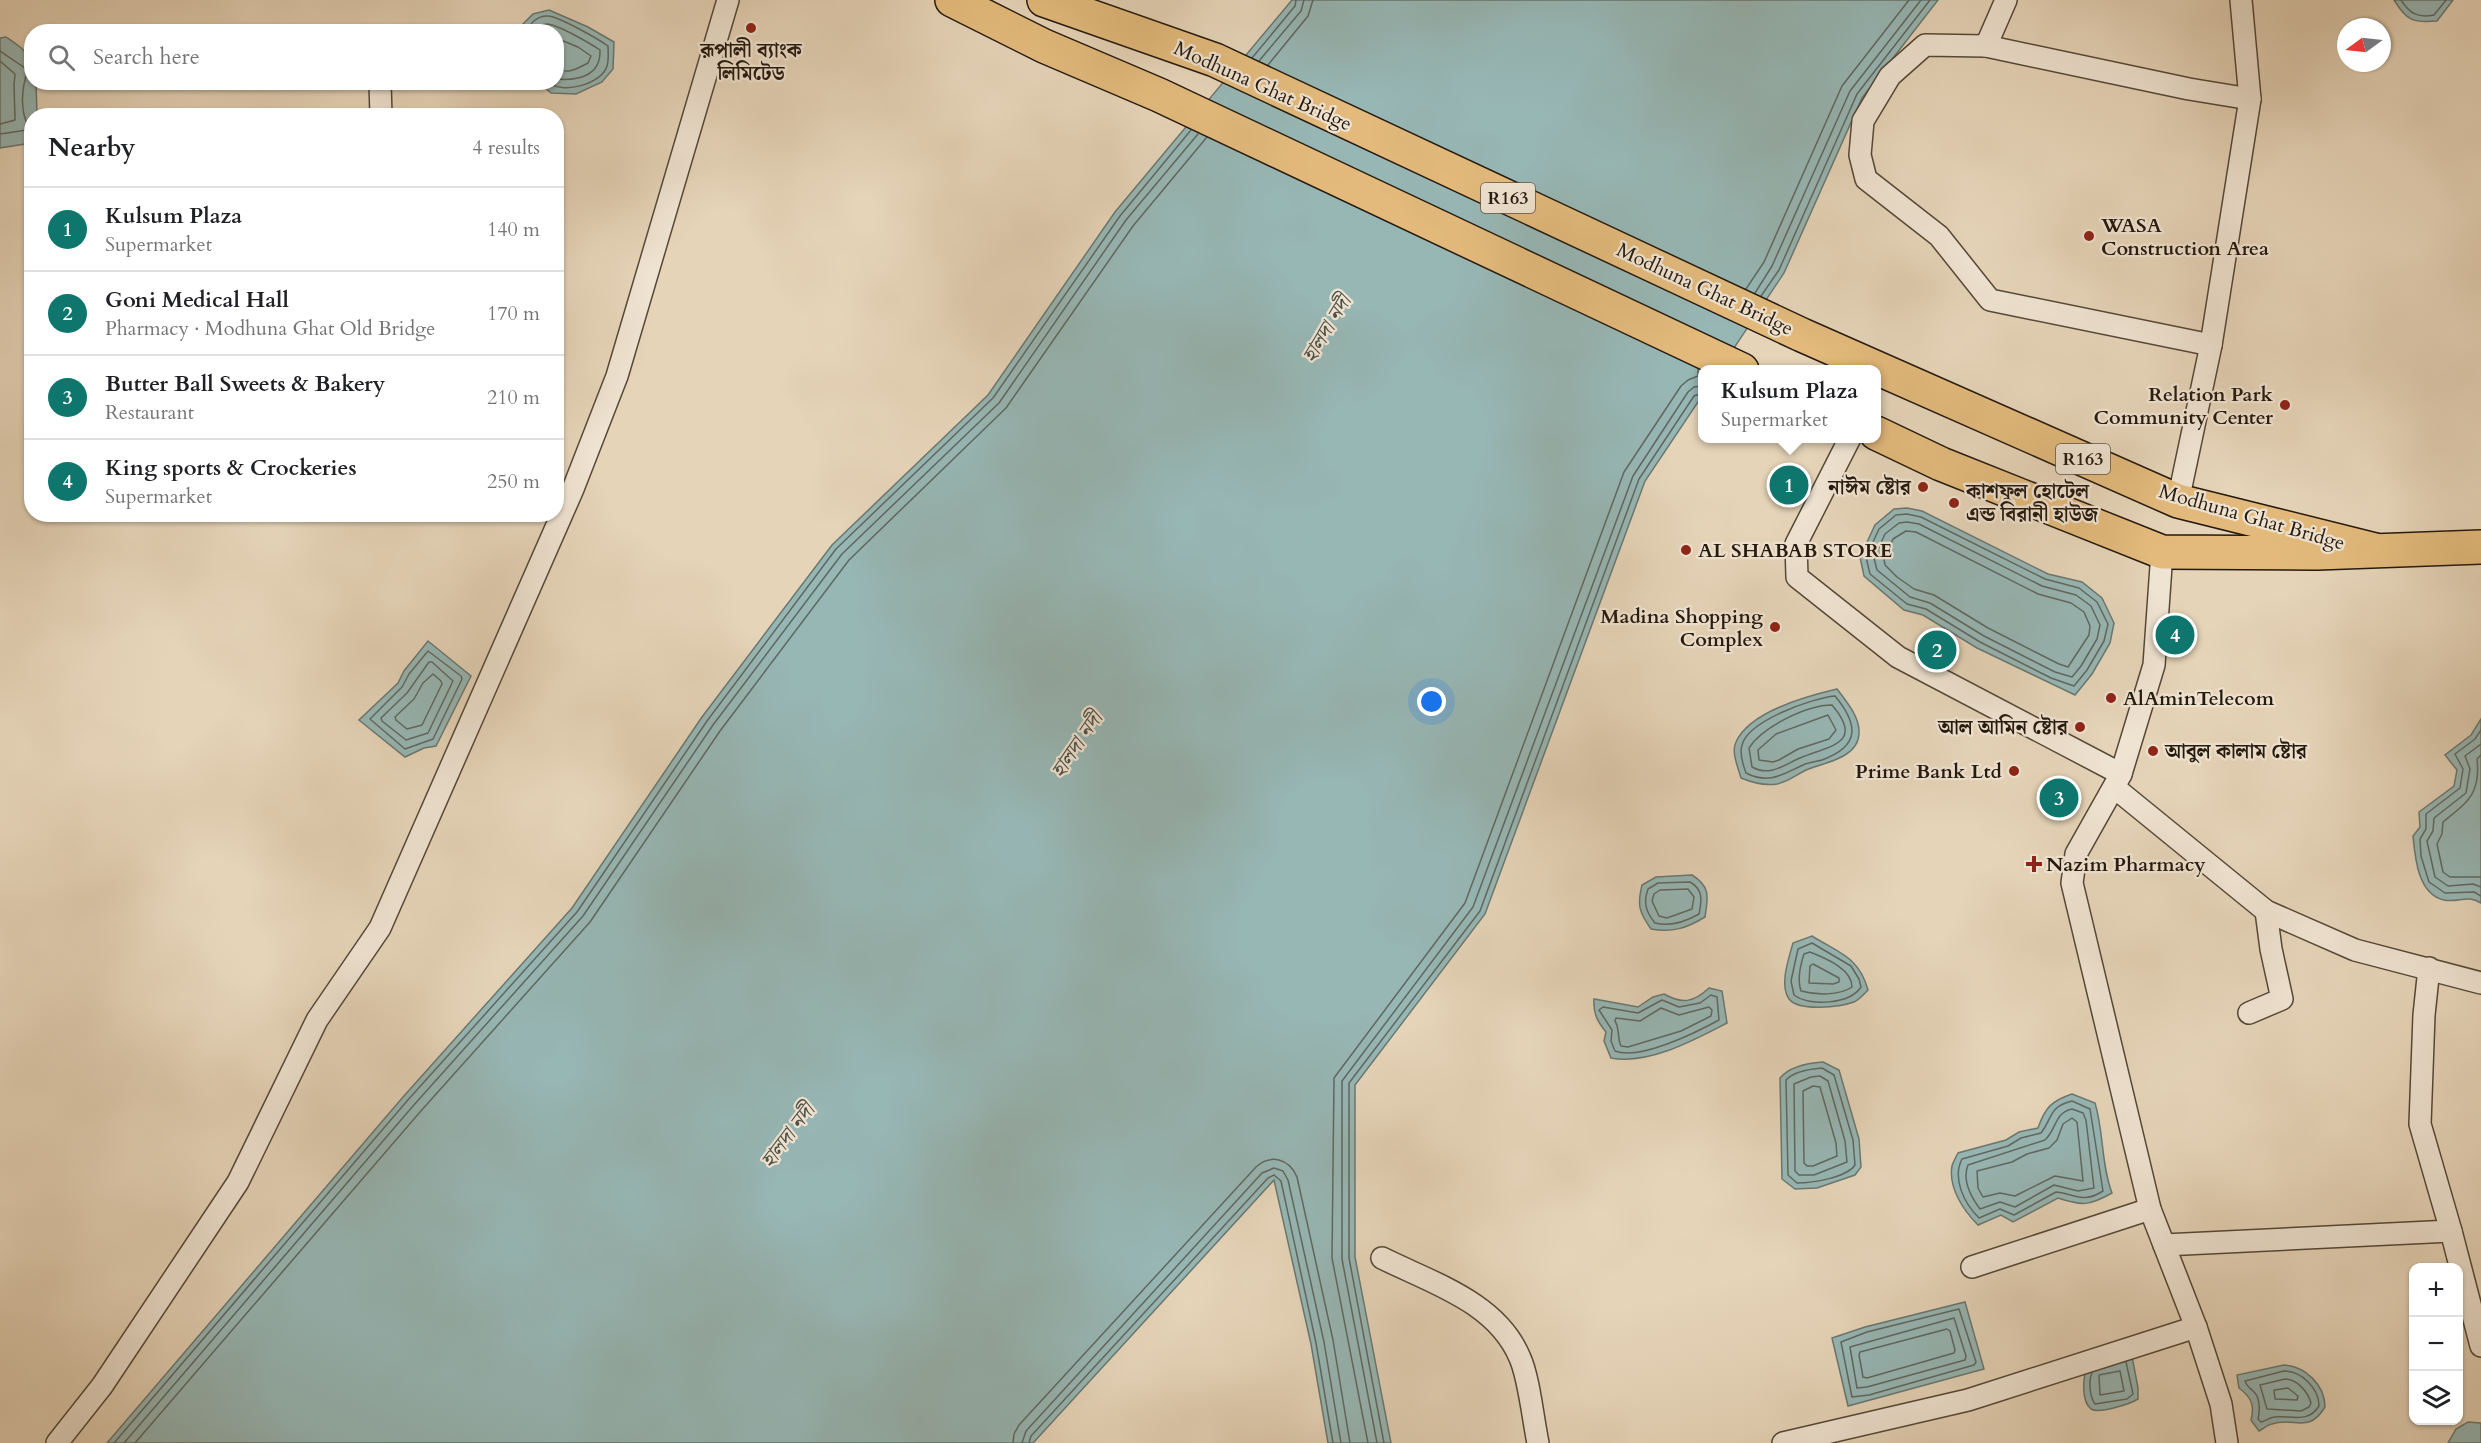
<!DOCTYPE html>
<html lang="en">
<head>
<meta charset="utf-8">
<style>
	:root { --surface:#fff; --page:#f6f6f6; --text:#202124; --muted:#757577; --line:#e0e0e0; --accent:#0f766e }
	body { margin:0; font-family:Cardo,"Noto Serif Bengali",serif; background:var(--page); color:var(--text) }
	.controls { position:absolute; right:18px; bottom:18px; display:grid; overflow:hidden; border-radius:12px; box-shadow:0 2px 4px #0004 }
	.controls button { width:54px; height:54px; display:grid; place-items:center; padding:0; border:0; border-bottom:2px solid var(--line); background:var(--surface); color:var(--text); font:30px sans-serif }
	.compass { position:absolute; left:2337px; top:18px; width:54px; height:54px; border-radius:50%; background:var(--surface); box-shadow:0 2px 4px #0004; rotate:255deg }
	.you { position:absolute; left:1432px; top:702px; width:21px; height:21px; margin:-15px; border:4px solid #fff; border-radius:50%; background:#1a73e8; box-shadow:0 0 0 9px #1a73e833 }
	.badge { display:grid; place-items:center; width:39px; height:39px; border-radius:50%; background:var(--accent); color:#fff; font-size:20px; font-weight:700 }
	.pin { position:absolute; translate:-50% -50%; border:3px solid #fff; box-shadow:0 2px 6px #0006 }
	.popup { position:absolute; left:1698px; top:365px; width:183px; height:78px; box-sizing:border-box; display:grid; place-content:center; border-radius:12px; background:var(--surface); filter:drop-shadow(0 2px 4px #0005); font-size:20px; white-space:nowrap; color:var(--muted) }
	.popup b { font-size:22px; color:var(--text) }
	.popup::after { content:''; position:absolute; left:50%; top:100%; margin-left:-12px; border:12px solid transparent; border-top-color:var(--surface) }
	.list { margin:0; padding:0; list-style:none }
	h2 { display:flex; justify-content:space-between; align-items:center; height:78px; margin:0; padding:0 24px; font-size:26px }
	h2 small { font-size:20px; font-weight:400; color:var(--muted) }
	.list li { display:grid; grid-template-columns:39px 1fr auto; gap:18px; align-items:center; box-sizing:border-box; height:84px; padding:0 24px; border-top:2px solid var(--line) }
	.list b { display:block; font-size:22px; white-space:nowrap }
	.list p { margin:0; font-size:20px; white-space:nowrap; color:var(--muted) }
	.list em { font-size:20px; font-style:normal; color:var(--muted) }
	.icon { flex:none; width:33px; height:33px; fill:none; stroke:currentColor; stroke-width:2; stroke-linecap:round; stroke-linejoin:round }
	.map { position:relative; flex:none; width:2481px; height:1443px; overflow:hidden }
	.search { position:absolute; background:var(--surface); box-shadow:0 2px 4px #0004; left:24px; top:24px; width:540px; height:66px; display:flex; align-items:center; gap:15px; box-sizing:border-box; padding:0 21px; border-radius:24px; color:var(--muted); font-size:22px }
	.panel { position:absolute; background:var(--surface); box-shadow:0 2px 4px #0004; left:24px; top:108px; width:540px; height:414px; border-radius:24px }
	.map>svg:first-child { display:block }
</style>
</head>
<body>
<div class="map">
<svg width="2481" height="1443" viewBox="0 0 2481 1443">
	<rect width="100%" height="100%" fill="#e6d4b8"/>
	<filter id="stains"><feTurbulence type="fractalNoise" baseFrequency=".00333" numOctaves="4"/><feColorMatrix values="0 0 0 0 .2 0 0 0 0 .09 0 0 0 0 .02 0 0 0 .5 -.17"/></filter>
	<radialGradient id="worn" r=".72"><stop offset=".6" stop-color="#630" stop-opacity="0"/><stop offset="1" stop-color="#630" stop-opacity=".3"/></radialGradient>
	<!-- water -->
	<g fill="#97b7b5" stroke="#697872" stroke-width="1.5">
		<polygon points="1292,0 1938,0 1862,98 1784,273 1720,369 1702,370 1702,396 1645,481 1485,914 1355,1085 1355,1257 1391,1443 1328,1443 1311,1344 1274,1180 1033,1443 107,1443 403,1097 572,908 702,717 832,545 988,395 1115,212"/>
		<path d="M2394 0H2453L2437 21C2413 23 2407 21 2394 0Z"/>
		<polygon points="549,10 588,27 614,42 613,69 602,82 576,94 551,93 540,83 556,82 556,32 521,31 521,26 533,14"/>
		<path d="M6 37C29 53 32 54 32 82L36 83 37 115 32 116 31 143 0 148V38Z"/>
		<polygon points="1907,508 1922,511 2048,574 2082,582 2102,598 2114,623 2110,643 2092,674 2075,695 1977,648 1923,615 1904,610 1864,576 1860,557 1875,525 1894,509"/>
		<polygon points="428,641 471,676 436,746 424,748 405,757 359,720 398,683 404,671"/>
		<path d="M1837 689C1846 701 1860 717 1859 733 1859 758 1823 763 1806 770 1796 775 1788 782 1777 784 1764 786 1753 783 1741 778 1738 767 1731 752 1736 742 1750 711 1807 696 1837 689Z"/>
		<path d="M2481 719V903C2467 894 2459 903 2444 900 2418 894 2415 858 2413 836L2420 827 2419 812 2454 786 2457 770 2445 755 2471 735Z"/>
		<path d="M1692 875C1711 887 1708 897 1705 917 1687 928 1672 933 1651 929 1639 912 1637 905 1642 885L1656 877Z"/>
		<path d="M1812 936C1839 953 1859 957 1868 990 1864 994 1859 1000 1854 1002 1840 1007 1799 1012 1789 999 1779 985 1789 958 1793 943Z"/>
		<path d="M1709 988 1722 991 1727 1023C1694 1040 1649 1065 1611 1058L1604 1041 1606 1032C1597 1021 1593 1013 1594 999L1638 1007 1653 997 1664 994C1682 1004 1693 1003 1709 988Z"/>
		<path d="M1823 1062 1839 1070 1859 1139 1861 1167 1855 1175 1817 1188 1795 1189 1782 1179 1780 1078C1790 1066 1808 1063 1823 1062Z"/>
		<path d="M2072 1094 2095 1103C2104 1133 2101 1164 2112 1193 2089 1206 2082 1206 2058 1198L2013 1222 2001 1215 1978 1225C1964 1211 1948 1188 1952 1166 1953 1162 1956 1157 1958 1153L2006 1140 2019 1132 2038 1128C2045 1108 2051 1101 2072 1094Z"/>
		<polygon points="1965,1302 1984,1369 1848,1406 1832,1338 1865,1327"/>
		<path d="M2132 1356 2138 1388V1399C2130 1404 2099 1414 2091 1409 2081 1401 2083 1377 2087 1368Z"/>
		<path d="M2284 1365C2305 1366 2325 1385 2325 1407 2308 1435 2294 1416 2272 1424 2267 1425 2263 1429 2259 1431L2251 1420C2255 1405 2251 1397 2239 1388L2237 1375Z"/>
		<polygon points="2468,1422 2481,1423 2481,1443 2448,1443 2456,1429"/>
	</g>
	<g fill="none" stroke-linecap="round" stroke-linejoin="round">
		<!-- shore -->
		<g stroke="#5e6862" stroke-width="1.5">
			<path d="M2401 0C2410 14 2418 18 2434 15L2446 0"/>
			<path d="M527 32C529 23 539 15 548 16 560 17 598 39 608 46 608 52 609 60 607 66 602 84 562 95 548 82"/>
			<path d="M534 32C538 28 541 24 547 24 557 24 591 44 600 50 601 76 578 81 556 79"/>
			<path d="M556 38 578 47 591 56 588 63C578 68 566 76 556 67"/>
			<path d="M0 51 28 70C22 86 19 111 29 127L27 130 0 134"/>
			<polyline points="1252,58 1295,6 1296,0"/>
			<polyline points="0,61 15,74 14,84 15,120 0,124"/>
			<polyline points="1259,61 1301,11 1304,0"/>
			<polyline points="1268,65 1308,16 1313,0"/>
			<polyline points="1746,289 1764,262 1842,86 1909,0"/>
			<polyline points="1755,293 1772,266 1850,91 1921,0"/>
			<polyline points="1761,296 1779,270 1857,94 1930,0"/>
			<polygon points="1907,514 1921,517 2045,579 2079,588 2097,602 2108,624 2104,641 2087,670 2074,686 2051,678 1980,642 1926,609 1907,604 1870,574 1866,557 1879,529 1896,515"/>
			<polygon points="1907,522 1919,524 2042,586 2076,595 2091,606 2100,625 2097,639 2081,666 2072,677 2055,672 1984,636 1930,603 1910,597 1877,570 1874,558 1885,534 1899,523"/>
			<polygon points="1906,531 1916,532 2038,594 2071,603 2084,612 2090,626 2089,635 2068,667 2059,664 1988,628 1934,595 1914,589 1897,577 1885,565 1884,559 1893,539"/>
			<polygon points="428,651 461,676 462,679 433,739 405,749 370,719 402,687 409,674"/>
			<polygon points="429,662 432,662 453,681 428,733 406,740 382,721 381,718 407,693"/>
			<polygon points="433,674 441,681 442,684 422,725 407,729 396,720 395,717 414,699 423,683"/>
			<path d="M1835 696C1859 725 1860 746 1822 760 1816 762 1809 762 1803 765 1783 774 1769 785 1746 773 1743 765 1739 754 1742 745 1748 721 1812 698 1835 696Z"/>
			<path d="M1832 705C1866 745 1827 746 1800 758 1784 765 1770 777 1752 767L1749 748C1762 727 1807 705 1832 705Z"/>
			<polygon points="1828,715 1836,730 1829,739 1798,749 1779,760 1773,762 1759,760 1758,750 1776,734"/>
			<polyline points="2481,730 2475,739 2455,754 2463,769 2460,788 2426,814 2426,829 2420,839 2421,856 2429,882 2445,893 2474,892 2481,896"/>
			<polyline points="2481,744 2465,756 2470,769 2466,793 2434,818 2433,831 2427,841 2435,877 2448,886 2473,884 2481,887"/>
			<path d="M2481 755 2477 759C2481 795 2466 803 2443 822L2442 834 2437 844 2443 872 2450 877H2481"/>
			<path d="M1690 882C1703 889 1702 900 1699 914 1685 922 1671 927 1655 923 1646 912 1643 903 1648 889L1658 883Z"/>
			<polygon points="1688,889 1694,897 1692,909 1667,918 1659,916 1652,901 1654,894 1660,890"/>
			<path d="M1812 943 1851 966 1859 979 1861 987C1850 1004 1810 1007 1794 995L1791 981 1798 949Z"/>
			<path d="M1810 952C1824 958 1852 968 1852 987 1839 996 1816 995 1801 991 1797 979 1800 966 1804 954Z"/>
			<polygon points="1813,964 1839,978 1839,982 1833,984 1809,983 1810,966"/>
			<path d="M1711 995 1717 997 1719 1020C1697 1032 1639 1061 1615 1051L1611 1041 1612 1030 1599 1010 1603 1007 1638 1013 1662 1000 1679 1007 1700 1003Z"/>
			<path d="M1709 1007 1712 1010 1711 1016 1681 1031 1628 1047 1621 1046C1617 1038 1620 1029 1615 1021L1616 1018 1640 1021 1661 1008 1679 1015Z"/>
			<path d="M1822 1068 1834 1075 1853 1140 1855 1165C1846 1178 1812 1183 1797 1183L1788 1175 1786 1080C1794 1071 1810 1069 1822 1068Z"/>
			<polygon points="1820,1076 1828,1081 1845,1141 1847,1162 1814,1175 1799,1175 1795,1171 1794,1084 1811,1077"/>
			<polygon points="1813,1086 1820,1087 1836,1143 1837,1156 1813,1166 1807,1166 1804,1163 1803,1091"/>
			<path d="M2072 1101 2090 1109 2103 1191C2083 1204 2076 1194 2056 1192L2014 1215 2000 1209 1979 1218C1964 1203 1952 1179 1962 1159L2008 1146 2021 1138 2041 1133C2053 1118 2048 1107 2072 1101Z"/>
			<path d="M2072 1109 2083 1113 2086 1120 2094 1188 2078 1191 2054 1185 2015 1207 2000 1202 1980 1209C1971 1197 1962 1180 1968 1165L2045 1140C2057 1129 2054 1113 2072 1109Z"/>
			<polygon points="2072,1118 2077,1122 2083,1181 2055,1176 2015,1196 2000,1193 1983,1197 1978,1188 1977,1171 2012,1162 2027,1154 2049,1148 2057,1140 2063,1124"/>
			<polygon points="1959,1309 1976,1362 1974,1365 1869,1395 1852,1397 1841,1342 1867,1332"/>
			<polygon points="1954,1318 1966,1356 1965,1360 1867,1387 1857,1388 1850,1347"/>
			<polygon points="1947,1329 1950,1331 1955,1350 1954,1353 1867,1378 1863,1377 1859,1355 1860,1352"/>
			<polygon points="2120,1371 2124,1391 2100,1395 2099,1375"/>
			<path d="M2284 1371C2301 1371 2319 1388 2319 1406 2308 1424 2291 1415 2274 1417 2269 1418 2265 1421 2261 1422L2258 1419C2260 1411 2260 1399 2255 1393 2250 1387 2247 1388 2245 1381Z"/>
			<path d="M2092 1373C2088 1381 2090 1397 2095 1404L2127 1399 2133 1394 2126 1362"/>
			<path d="M2285 1379C2297 1379 2308 1392 2311 1403L2309 1407 2301 1411 2267 1409 2260 1385Z"/>
			<polygon points="2288,1388 2298,1396 2297,1400 2275,1399 2274,1390"/>
			<polyline points="114,1443 407,1101 577,912 707,721 836,549 993,398 1120,216 1191,130"/>
			<polyline points="124,1443 413,1106 583,916 713,725 842,554 999,403 1126,220 1198,134"/>
			<polyline points="135,1443 420,1112 590,922 720,731 849,560 1006,408 1133,226 1207,137"/>
			<path d="M1013 1443 1014 1434 1019 1425 1256 1167C1270 1154 1289 1158 1297 1177L1333 1340 1350 1443"/>
			<polyline points="1022,1443 1026,1431 1262,1173 1274,1168 1283,1171 1288,1180 1324,1342 1341,1443"/>
			<polyline points="1029,1443 1031,1436 1268,1178 1274,1175 1281,1181 1316,1343 1333,1443"/>
			<polyline points="1368,1443 1332,1258 1334,1078 1465,903 1624,472 1681,386 1688,380 1698,376 1698,369"/>
			<polyline points="1377,1443 1342,1259 1342,1081 1473,907 1633,476 1688,392 1694,387 1702,386"/>
			<polyline points="1384,1443 1349,1258 1349,1083 1480,911 1639,479 1694,396 1702,393"/>
		</g>
		<!-- minor casing -->
		<g stroke="#544838" stroke-width="24">
			<g id="minor">
				<polyline points="1986,46 2006,0"/>
				<polyline points="380,82 381,116"/>
				<polyline points="2211,345 1990,300 1939,236 1866,179 1860,155 1863,121 1890,76 1925,45 1986,46 2189,89 2250,99"/>
				<polyline points="1850,438 1796,544 1797,577 1898,657 2121,774"/>
				<polyline points="2178,501 2211,345 2250,99 2241,0"/>
				<polyline points="2162,552 2154,665 2121,774 2076,854 2072,883 2150,1209 2196,1327 2221,1404 2227,1443"/>
				<polyline points="2115,788 2266,911 2355,950 2481,983"/>
				<polyline points="2249,1013 2282,999 2271,949 2266,911"/>
				<polyline points="2451,1231 2481,1346"/>
				<polyline points="2164,1245 2451,1231 2420,1124 2424,1015 2429,968"/>
				<path d="M1382 1258C1432 1283 1497 1302 1520 1358 1529 1378 1533 1419 1538 1443"/>
				<polyline points="1972,1267 2150,1209"/>
				<polyline points="57,1443 102,1386 238,1182 317,1020 380,928 573,489 617,376 728,0"/>
				<polyline points="1783,1443 1968,1400 2196,1327"/>
			</g>
		</g>
		<!-- primary casing -->
		<g stroke="#24190e" stroke-width="36">
			<g id="primary">
				<polyline points="952,0 1044,46 1159,95 1742,370"/>
				<polyline points="1044,0 1215,60 1802,335 2178,501 2375,550"/>
				<polyline points="1876,433 1941,464 2162,552 2317,553 2481,547"/>
			</g>
		</g>
		<!-- minor -->
		<use href="#minor" stroke="#efe3d1" stroke-width="21"/>
		<!-- primary -->
		<use href="#primary" stroke="#e3ba7c" stroke-width="33"/>
	</g>
	<!-- markers -->
	<g fill="#8f2418" stroke="#efe3d1" stroke-width="2">
		<circle cx="751" cy="28" r="6"/>
		<circle cx="2089" cy="236" r="6"/>
		<circle cx="2285" cy="405" r="6"/>
		<circle cx="1923" cy="487" r="6"/>
		<circle cx="1954" cy="503" r="6"/>
		<circle cx="1686" cy="550" r="6"/>
		<circle cx="1775" cy="627" r="6"/>
		<circle cx="2111" cy="698" r="6"/>
		<circle cx="2080" cy="727" r="6"/>
		<circle cx="2153" cy="751" r="6"/>
		<circle cx="2014" cy="771" r="6"/>
		<path d="M2031 855h6v6h6v6h-6v6h-6v-6h-6v-6h6z"/>
	</g>
	<g text-anchor="middle" dominant-baseline="central" stroke-width="4.5" stroke-linejoin="round" paint-order="stroke">
		<!-- shield labels -->
		<g fill="#efe3d1" stroke="#615648" stroke-width="1.5">
			<rect x="1481" y="183" width="54" height="30" rx="4.5"/>
			<rect x="2056" y="444" width="54" height="30" rx="4.5"/>
		</g>
		<g font-size="18" font-weight="bold" fill="#24190e">
			<text x="1508" y="198">R163</text>
			<text x="2083" y="459">R163</text>
		</g>
		<!-- poi labels -->
		<g font-size="20" font-weight="bold" fill="#24190e" stroke="#efe3d1" text-anchor="start">
			<text x="751" y="50" text-anchor="middle">রূপালী ব্যাংক<tspan x="751" dy="23">লিমিটেড</tspan></text>
			<text x="2101" y="225">WASA<tspan x="2101" dy="23">Construction Area</tspan></text>
			<text x="2273" y="394" text-anchor="end">Relation Park<tspan x="2273" dy="23">Community Center</tspan></text>
			<text x="1911" y="487" text-anchor="end">নাঈম ষ্টোর</text>
			<text x="1966" y="491">কাশফুল হোটেল<tspan x="1966" dy="23">এন্ড বিরানী হাউজ</tspan></text>
			<text x="1698" y="550">AL SHABAB STORE</text>
			<text x="1763" y="616" text-anchor="end">Madina Shopping<tspan x="1763" dy="23">Complex</tspan></text>
			<text x="2123" y="698">AlAminTelecom</text>
			<text x="2068" y="727" text-anchor="end">আল আমিন ষ্টোর</text>
			<text x="2165" y="751">আবুল কালাম ষ্টোর</text>
			<text x="2002" y="771" text-anchor="end">Prime Bank Ltd</text>
			<text x="2046" y="864">Nazim Pharmacy</text>
		</g>
		<!-- street labels -->
		<g font-size="20" fill="#24190e" stroke="#efe3d1">
			<text transform="translate(1263 86) rotate(24)">Modhuna Ghat Bridge</text>
			<text transform="translate(1705 289) rotate(25)">Modhuna Ghat Bridge</text>
			<text transform="translate(2252 517) rotate(16)">Modhuna Ghat Bridge</text>
		</g>
		<!-- water labels -->
		<g font-size="21" font-style="italic" fill="#4c5048" stroke="#efe3d1">
			<text transform="translate(1327 329) rotate(-59)">হালদা নদী</text>
			<text transform="translate(1077 745) rotate(-56)">হালদা নদী</text>
			<text transform="translate(788 1136) rotate(-53)">হালদা নদী</text>
		</g>
	</g>
	<rect width="100%" height="100%" filter="url(#stains)"/>
	<rect width="100%" height="100%" fill="url(#worn)"/>
</svg>
<div class="controls">
<button>+</button>
<button>−</button>
<button><svg class="icon" aria-label="layers" viewBox="0 0 24 24"><path d="M12 4l9 5-9 5-9-5zM3 14l9 5 9-5"/></svg></button>
</div>
<svg class="compass" viewBox="-18 -18 36 36"><path d="M0-13l5 13h-10z" fill="#e53935"/><path d="M0 13l5-13h-10z" fill="#757577"/></svg>
<div class="you"></div>
<div class="pin badge" style="left:1789px;top:485px">1</div>
<div class="popup"><b>Kulsum Plaza</b>Supermarket</div>
<div class="pin badge" style="left:1937px;top:650px">2</div>
<div class="pin badge" style="left:2059px;top:798px">3</div>
<div class="pin badge" style="left:2175px;top:635px">4</div>
<div class="search"><svg class="icon" aria-label="search" viewBox="0 0 24 24"><circle cx="10" cy="10" r="6"/><path d="M15 15l6 6"/></svg>Search here</div>
<section class="panel">
<h2>Nearby<small>4 results</small></h2>
<ul class="list">
<li><span class="badge">1</span><div><b>Kulsum Plaza</b><p>Supermarket</p></div><em>140 m</em></li>
<li><span class="badge">2</span><div><b>Goni Medical Hall</b><p>Pharmacy · Modhuna Ghat Old Bridge</p></div><em>170 m</em></li>
<li><span class="badge">3</span><div><b>Butter Ball Sweets &amp; Bakery</b><p>Restaurant</p></div><em>210 m</em></li>
<li><span class="badge">4</span><div><b>King sports &amp; Crockeries</b><p>Supermarket</p></div><em>250 m</em></li>
</ul>
</section>
</div>
</body>
</html>
